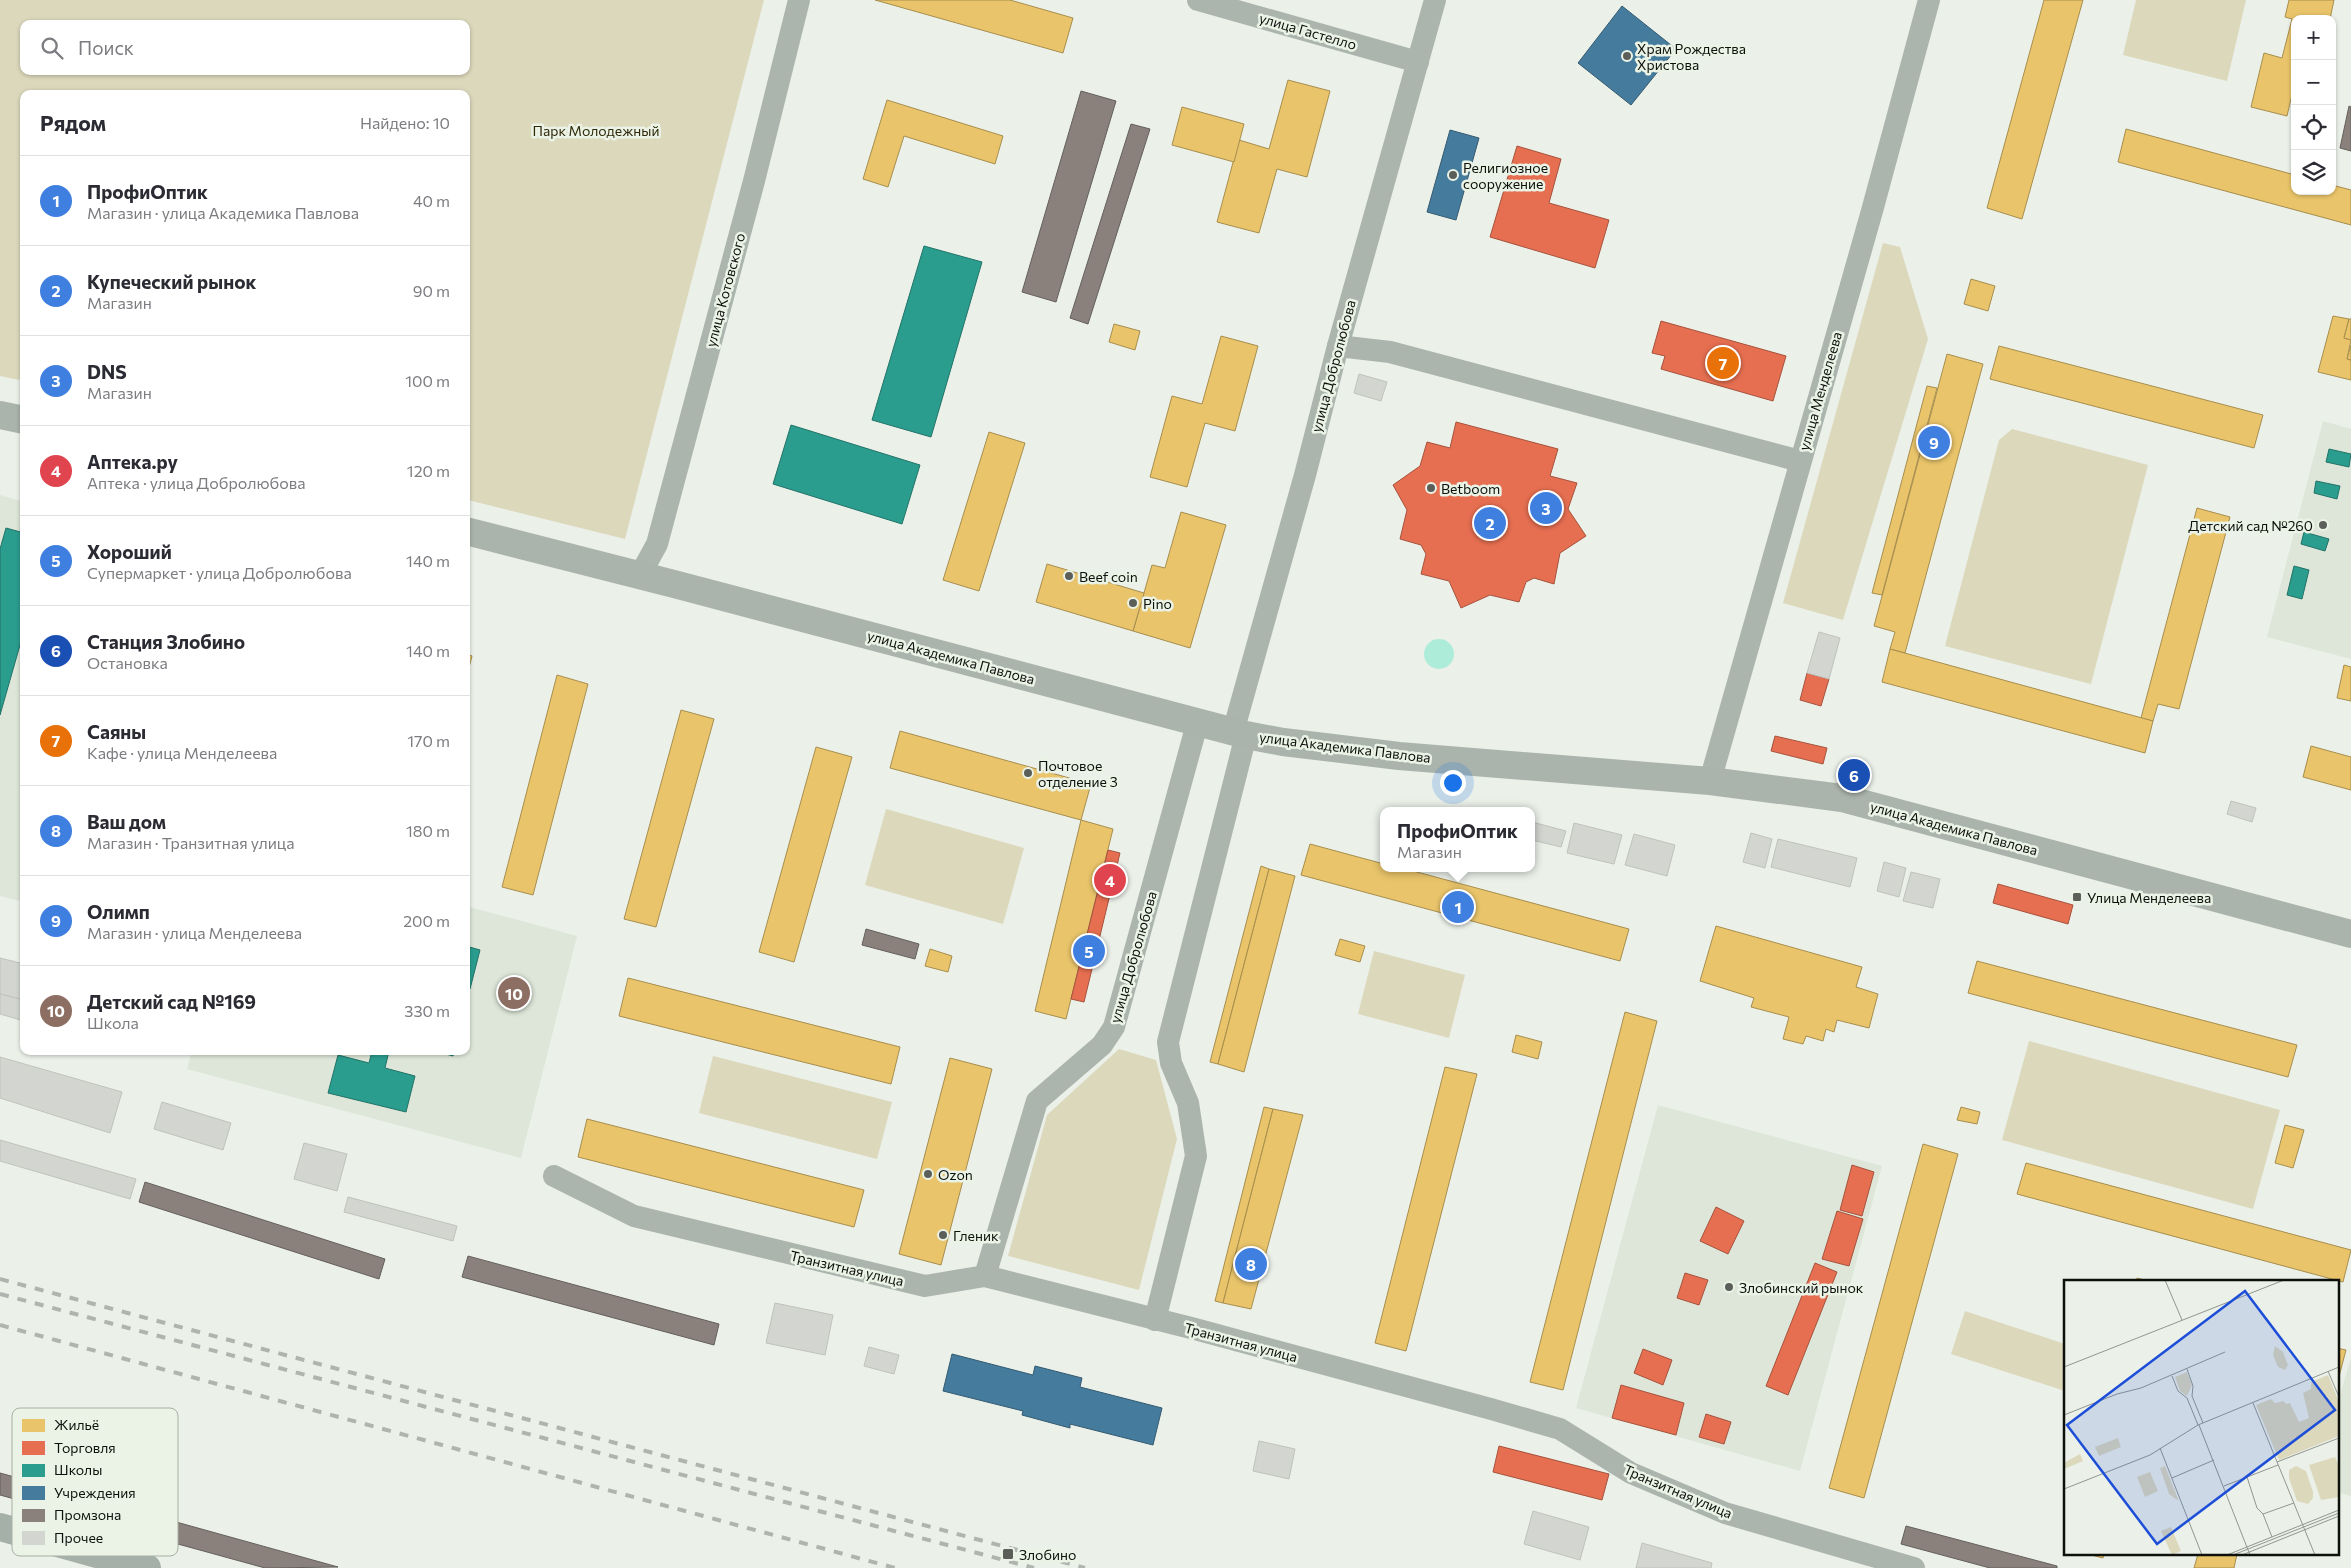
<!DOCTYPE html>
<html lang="ru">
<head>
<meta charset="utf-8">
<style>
	:root { --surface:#fff; --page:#f7f7f7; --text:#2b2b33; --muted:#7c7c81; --line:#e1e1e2; --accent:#5b5e59 }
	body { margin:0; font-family:Commissioner,sans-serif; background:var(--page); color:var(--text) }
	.controls { position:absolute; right:15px; top:15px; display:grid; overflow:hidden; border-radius:10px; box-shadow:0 1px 4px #0004 }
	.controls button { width:45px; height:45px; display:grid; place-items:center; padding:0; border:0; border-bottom:1px solid var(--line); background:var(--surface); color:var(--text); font:25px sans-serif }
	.you { position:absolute; left:1452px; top:782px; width:18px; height:18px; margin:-12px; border:4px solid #fff; border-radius:50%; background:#1a73e8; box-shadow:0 0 0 8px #1a73e833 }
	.badge { display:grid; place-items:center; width:32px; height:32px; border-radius:50%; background:var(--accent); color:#fff; font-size:16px; font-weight:700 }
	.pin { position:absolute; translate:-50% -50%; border:2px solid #fff; box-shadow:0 1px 5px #0006 }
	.popup { position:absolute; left:1380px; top:807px; width:155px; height:65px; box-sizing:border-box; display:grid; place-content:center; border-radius:10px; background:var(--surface); filter:drop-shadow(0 1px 4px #0005); font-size:16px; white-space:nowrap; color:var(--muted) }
	.popup b { font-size:19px; color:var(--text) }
	.popup::after { content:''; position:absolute; left:50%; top:100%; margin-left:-10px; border:10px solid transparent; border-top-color:var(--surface) }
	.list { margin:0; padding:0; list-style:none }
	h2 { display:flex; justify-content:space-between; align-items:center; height:65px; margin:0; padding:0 20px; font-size:21px }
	h2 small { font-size:16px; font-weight:400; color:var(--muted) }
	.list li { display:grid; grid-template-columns:32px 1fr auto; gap:15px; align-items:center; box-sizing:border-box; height:90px; padding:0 20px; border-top:1px solid var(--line) }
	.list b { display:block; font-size:19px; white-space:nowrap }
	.list p { margin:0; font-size:16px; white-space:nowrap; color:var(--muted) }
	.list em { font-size:16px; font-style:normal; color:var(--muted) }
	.icon { flex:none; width:28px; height:28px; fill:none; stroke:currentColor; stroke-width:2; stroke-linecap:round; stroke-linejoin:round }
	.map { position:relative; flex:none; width:2351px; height:1568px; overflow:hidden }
	.search { position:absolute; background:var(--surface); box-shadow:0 1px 4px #0004; left:20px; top:20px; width:450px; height:55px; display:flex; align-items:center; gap:12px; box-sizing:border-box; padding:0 18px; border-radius:10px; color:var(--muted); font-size:19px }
	.panel { position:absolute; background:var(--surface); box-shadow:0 1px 4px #0004; left:20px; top:90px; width:450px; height:965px; border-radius:10px }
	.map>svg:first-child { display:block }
</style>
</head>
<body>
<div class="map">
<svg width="2351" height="1568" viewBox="0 0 2351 1568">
	<rect width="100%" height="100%" fill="#ebf0e9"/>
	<!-- built -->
	<g fill="#dde6d8">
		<polygon points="2323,421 2351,429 2351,659 2267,637"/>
		<polygon points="0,495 24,502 24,902 0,896"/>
		<polygon points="466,906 577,936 521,1158 187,1069 192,1051 466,1051"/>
		<polygon points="1658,1105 1882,1166 1800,1471 1576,1408"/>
		<polygon points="2351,1358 2351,1496 2337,1492 2337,1405"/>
	</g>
	<!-- green -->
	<g fill="#dcd8bc" fill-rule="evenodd">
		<path d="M0 0H764L625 539 468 500 466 94H24V370L19 380 0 376ZM24 24H466V71H24Z"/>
		<polygon points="2136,0 2246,0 2227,81 2123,55"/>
		<polygon points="1883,243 1900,247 1928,339 1843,620 1783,603"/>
		<polygon points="2012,429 2148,465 2091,684 1945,646 1999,440"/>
		<polygon points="886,809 1024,848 1003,924 865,885"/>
		<polygon points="1374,951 1465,975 1449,1038 1358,1014"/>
		<polygon points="2029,1041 2280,1110 2253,1209 2002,1140"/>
		<polygon points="1119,1049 1156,1060 1177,1139 1139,1290 1008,1256 1047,1115"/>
		<polygon points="713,1056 892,1102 877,1159 699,1113"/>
		<polygon points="1965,1311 2065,1344 2065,1391 1951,1354"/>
	</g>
	<!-- water -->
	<circle fill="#adecd9" cx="1439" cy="654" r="15"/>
	<!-- homes -->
	<g fill="#e9c46a" stroke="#a78e4e">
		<polygon points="875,0 1010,0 1073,18 1063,53"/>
		<polygon points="2044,0 2083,0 2022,219 1987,208"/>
		<polygon points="2289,0 2334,0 2330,19 2295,19 2295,82 2287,116 2251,107 2264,53 2282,58 2292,19 2285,17"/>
		<polygon points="1288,80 1330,91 1307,177 1277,169 1259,233 1217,222 1239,140 1269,149"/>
		<polygon points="887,100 1003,136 995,164 904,136 888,187 863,179"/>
		<polygon points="1182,107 1244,124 1234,162 1172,145"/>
		<polygon points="2126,129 2295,175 2295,191 2332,191 2332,185 2351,190 2351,225 2118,162"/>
		<polygon points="1971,279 1995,286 1988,311 1964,304"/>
		<polygon points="2333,316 2349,319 2344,338 2351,340 2347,359 2351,360 2351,380 2318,372"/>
		<polygon points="2349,319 2351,319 2351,340 2344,338"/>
		<polygon points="1114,324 1140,331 1135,350 1109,342"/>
		<polygon points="1221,336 1258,346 1235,431 1205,423 1187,487 1150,477 1172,396 1202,404"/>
		<polygon points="2351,345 2351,360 2347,359"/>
		<polygon points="1999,346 2263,415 2254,448 1990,379"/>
		<polygon points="1947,354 1983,364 1905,653 1890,649 1895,632 1874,626"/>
		<polygon points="1927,386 1937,388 1882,595 1872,593"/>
		<polygon points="989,432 1025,443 979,591 943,580"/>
		<polygon points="2197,508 2230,517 2179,709 2158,704 2153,721 2141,718"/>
		<polygon points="1181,512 1226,525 1190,648 1133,631 1152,565 1165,568"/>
		<polygon points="1047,564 1144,593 1133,631 1036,602"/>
		<polygon points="1890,649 2153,721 2145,753 1882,682"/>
		<polygon points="466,654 472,656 466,679"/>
		<polygon points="2344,665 2351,667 2351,701 2337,698"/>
		<polygon points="557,675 588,684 533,895 502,887"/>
		<polygon points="681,710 714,719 656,927 624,919"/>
		<polygon points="900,731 1091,784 1081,820 890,768"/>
		<polygon points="2311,746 2351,757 2351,790 2303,777"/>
		<polygon points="816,747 852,757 794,962 759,952"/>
		<polygon points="1081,820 1113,829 1066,1019 1035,1011"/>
		<polygon points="1310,844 1384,864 1384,868 1402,868 1629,929 1620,961 1301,875"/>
		<polygon points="1261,866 1269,869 1218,1064 1210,1062"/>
		<polygon points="1269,869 1295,876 1244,1072 1218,1064"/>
		<polygon points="1716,926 1862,967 1856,987 1878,994 1869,1028 1837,1020 1834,1032 1826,1029 1823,1041 1806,1036 1803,1044 1783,1039 1789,1017 1751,1007 1754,998 1700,981"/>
		<polygon points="1340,939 1365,946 1360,962 1335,955"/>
		<polygon points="930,949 952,956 948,972 925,966"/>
		<polygon points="1977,961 2297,1045 2288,1077 1968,993"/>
		<polygon points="628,978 900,1047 891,1084 619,1016"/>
		<polygon points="1625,1012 1657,1021 1563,1390 1530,1382"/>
		<polygon points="1516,1035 1542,1042 1538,1059 1512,1052"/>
		<polygon points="950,1058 992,1069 941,1265 899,1254"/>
		<polygon points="1445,1067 1477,1074 1406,1351 1375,1343"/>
		<polygon points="1264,1107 1273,1109 1223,1303 1215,1301"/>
		<polygon points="1961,1107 1980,1112 1977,1124 1957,1120"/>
		<polygon points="1273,1109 1303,1115 1251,1309 1223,1303"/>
		<polygon points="587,1119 864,1190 854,1227 578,1157"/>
		<polygon points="2285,1125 2304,1130 2293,1168 2275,1163"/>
		<polygon points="1923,1144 1958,1154 1864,1498 1829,1488"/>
		<polygon points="2026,1163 2351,1250 2343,1282 2017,1194"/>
		<polygon points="2137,1278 2152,1282 2136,1282"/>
		<polygon points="2337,1348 2346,1350 2337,1384"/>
		<polygon points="2087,1554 2104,1554 2103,1558"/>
		<polygon points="2198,1554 2237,1554 2234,1568 2194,1568"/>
	</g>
	<!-- shops -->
	<g fill="#e76f51" stroke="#a6523c">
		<polygon points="1517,146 1561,159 1549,203 1609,220 1595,268 1490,237"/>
		<polygon points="1661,321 1786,356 1773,401 1661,369 1665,356 1652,353"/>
		<polygon points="1456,422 1558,449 1550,476 1577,483 1568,509 1586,536 1560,553 1554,584 1534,578 1526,582 1519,602 1490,595 1461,608 1449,581 1421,574 1426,554 1421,545 1400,539 1407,510 1393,485 1420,466 1427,442 1450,448"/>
		<polygon points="1807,673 1829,679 1821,706 1800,700"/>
		<polygon points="1775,736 1827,748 1823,764 1771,751"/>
		<polygon points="1108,850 1120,853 1084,1002 1071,999"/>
		<polygon points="1998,884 2073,905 2068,924 1993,903"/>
		<polygon points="1852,1165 1874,1172 1862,1216 1840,1210"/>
		<polygon points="1716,1207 1744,1221 1728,1254 1700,1241"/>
		<polygon points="1837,1211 1863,1219 1849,1266 1822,1259"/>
		<polygon points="1815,1263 1837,1272 1788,1395 1766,1386"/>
		<polygon points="1685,1273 1708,1280 1699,1305 1677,1298"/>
		<polygon points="1643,1349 1672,1360 1663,1385 1634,1373"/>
		<polygon points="1621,1385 1684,1403 1676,1435 1612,1418"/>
		<polygon points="1706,1414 1731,1422 1724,1444 1699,1437"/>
		<polygon points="1499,1446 1609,1474 1602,1500 1493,1472"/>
	</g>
	<!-- schools -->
	<g fill="#2a9d8f" stroke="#217367">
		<polygon points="924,246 982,262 931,437 872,420"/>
		<polygon points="791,425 920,465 902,524 773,484"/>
		<polygon points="2329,449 2351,454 2349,467 2326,462"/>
		<polygon points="2316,481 2340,486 2337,499 2314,493"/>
		<polygon points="6,528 24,533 24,631 0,715 0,549"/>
		<polygon points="2304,532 2329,539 2325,551 2301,544"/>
		<polygon points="2294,566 2309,570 2302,599 2287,595"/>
		<polygon points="466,946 480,950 470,989 466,988"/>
		<polygon points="372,1051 389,1051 385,1068 415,1076 406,1112 328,1093 338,1055 369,1063"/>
		<polygon points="435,1051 454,1051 453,1056"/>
	</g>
	<!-- public -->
	<g fill="#457b9d" stroke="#345b71">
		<polygon points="1622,6 1676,49 1631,105 1578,63"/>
		<polygon points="1450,130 1479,138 1456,220 1427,212"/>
		<polygon points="952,1354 1033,1375 1035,1366 1082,1378 1080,1387 1162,1408 1153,1445 1070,1424 1070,1428 1022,1415 1023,1411 943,1391"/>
	</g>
	<!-- industry -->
	<g fill="#8a817c" stroke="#645f5a">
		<polygon points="1081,91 1116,101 1056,302 1022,292"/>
		<polygon points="2349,106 2351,107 2351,151 2340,148"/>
		<polygon points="1131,124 1150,129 1088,324 1070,318"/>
		<polygon points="866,929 919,944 915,959 862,945"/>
		<polygon points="145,1182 385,1259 379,1279 139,1202"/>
		<polygon points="468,1256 719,1324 714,1345 462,1277"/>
		<polygon points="0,1473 338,1567 265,1568 0,1495"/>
		<polygon points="1906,1526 2057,1566 2057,1568 1990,1568 1901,1544"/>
	</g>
	<!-- building -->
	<g fill="#d3d6d0" stroke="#c0c2bc">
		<polygon points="1359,374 1387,382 1381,401 1354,393"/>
		<polygon points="1819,632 1840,638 1829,679 1807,673"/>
		<polygon points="2231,801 2256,808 2252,822 2227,814"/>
		<polygon points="1532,822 1566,831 1561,847 1532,840"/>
		<polygon points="1574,823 1622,835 1614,864 1567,853"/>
		<polygon points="1751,833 1772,839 1765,868 1743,862"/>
		<polygon points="1634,834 1675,845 1667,876 1625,865"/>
		<polygon points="1778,839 1857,858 1850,887 1771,867"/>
		<polygon points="1884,862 1906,868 1899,897 1877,891"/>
		<polygon points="1911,872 1940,879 1933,908 1903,901"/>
		<polygon points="0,958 24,964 24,1000 0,994"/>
		<polygon points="0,994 24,1000 24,1021 0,1014"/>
		<polygon points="0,1057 122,1092 110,1133 0,1098"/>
		<polygon points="162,1102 231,1123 223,1150 154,1129"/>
		<polygon points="0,1140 136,1179 130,1199 0,1161"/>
		<polygon points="304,1143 347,1154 337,1191 294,1179"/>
		<polygon points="348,1197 457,1226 453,1241 344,1212"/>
		<polygon points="775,1303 833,1315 825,1355 766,1343"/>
		<polygon points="869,1347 899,1355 894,1374 864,1366"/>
		<polygon points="1259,1441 1295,1449 1289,1479 1253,1471"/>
		<polygon points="1533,1511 1589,1527 1580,1560 1524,1544"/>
		<polygon points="1642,1543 1712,1563 1711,1568 1636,1568"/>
	</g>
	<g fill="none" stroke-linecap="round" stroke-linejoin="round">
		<!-- street -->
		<g stroke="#abb5ae" stroke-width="22">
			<polyline points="1198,0 1418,62"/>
			<polyline points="1338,346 1390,352 1800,461"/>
			<polyline points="640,575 657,544 754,181 799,0"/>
			<polyline points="1233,732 1305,475 1338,346 1435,0"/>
			<polyline points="1710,781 1872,211 1929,0"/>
			<polyline points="554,1176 634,1216 925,1286 985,1276 1195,1329 1491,1409 1560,1429 1631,1473 1725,1513 1914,1568"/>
			<polyline points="985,1276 1037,1101 1102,1045 1114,1027 1197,724"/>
			<polyline points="1155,1320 1196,1156 1188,1103 1171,1063 1168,1042 1246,735"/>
		</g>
		<!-- secondary -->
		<g stroke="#aab4ac" stroke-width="28">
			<polyline points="0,415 24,420"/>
			<polyline points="466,531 674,584 1246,735 1283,742 1399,756 1710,781 1842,798 2351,934"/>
		</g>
		<!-- highway -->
		<polyline stroke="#a5b0a8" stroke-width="28" points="0,1527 147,1568"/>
		<!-- rail -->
		<g stroke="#afb4ae" stroke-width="4" stroke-dasharray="9 9" stroke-linecap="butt">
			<polyline points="0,1279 1085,1568"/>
			<polyline points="0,1294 1034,1568"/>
			<polyline points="0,1325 895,1568"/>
		</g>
	</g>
	<!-- markers -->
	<g fill="#5b5e59" stroke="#eaf3e6" stroke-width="2">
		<circle cx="1627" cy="56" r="5"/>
		<circle cx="1453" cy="175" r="5"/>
		<circle cx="1431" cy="488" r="5"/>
		<circle cx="2323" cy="525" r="5"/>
		<circle cx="1069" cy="576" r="5"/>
		<circle cx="1133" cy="603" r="5"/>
		<circle cx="1028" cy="773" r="5"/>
		<rect x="2072" y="892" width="10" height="10" rx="2.5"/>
		<circle cx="928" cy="1174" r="5"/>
		<circle cx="943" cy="1235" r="5"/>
		<circle cx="1729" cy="1287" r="5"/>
		<rect x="1002" y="1548" width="12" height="12" rx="2.5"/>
	</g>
	<g text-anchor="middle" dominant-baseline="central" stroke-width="5" stroke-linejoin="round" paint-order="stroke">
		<!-- street labels -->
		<g font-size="14" fill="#0d100b" stroke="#eaf3e6">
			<text transform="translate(1308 31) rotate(16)">улица Гастелло</text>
			<text transform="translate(725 290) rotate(-75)">улица Котовского</text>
			<text transform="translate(1333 366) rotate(-75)">улица Добролюбова</text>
			<text transform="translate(1820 391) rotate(-74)">улица Менделеева</text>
			<text transform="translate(951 657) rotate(15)">улица Академика Павлова</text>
			<text transform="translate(1345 747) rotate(7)">улица Академика Павлова</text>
			<text transform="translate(1954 828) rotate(15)">улица Академика Павлова</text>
			<text transform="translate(1133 957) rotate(-74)">улица Добролюбова</text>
			<text transform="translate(847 1268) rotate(13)">Транзитная улица</text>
			<text transform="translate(1241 1342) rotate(15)">Транзитная улица</text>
			<text transform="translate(1678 1491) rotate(23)">Транзитная улица</text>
		</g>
		<!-- poi labels -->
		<g font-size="14" fill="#0d100b" stroke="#eaf3e6" text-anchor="start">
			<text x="1637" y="48">Храм Рождества<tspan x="1637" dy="16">Христова</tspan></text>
			<text x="1463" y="167">Религиозное<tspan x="1463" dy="16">сооружение</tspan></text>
			<text x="1441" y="488">Betboom</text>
			<text x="2313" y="525" text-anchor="end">Детский сад №260</text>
			<text x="1079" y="576">Beef coin</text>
			<text x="1143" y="603">Pino</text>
			<text x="1038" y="765">Почтовое<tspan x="1038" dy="16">отделение 3</tspan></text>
			<text x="2087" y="897">Улица Менделеева</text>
			<text x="938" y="1174">Ozon</text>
			<text x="953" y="1235">Гленик</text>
			<text x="1739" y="1287">Злобинский рынок</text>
			<text x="1019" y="1554">Злобино</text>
		</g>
		<!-- park labels -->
		<g font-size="14" fill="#302908" stroke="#eaf3e6">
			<text x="596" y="130">Парк Молодежный</text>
		</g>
	</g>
	<!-- overview -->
	<g transform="translate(2064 1280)">
		<rect width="275" height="275" fill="#ebf0e9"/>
		<path d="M211 66 219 72 224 85 221 90 214 87 209 75ZM123 92 128 105 123 116 116 111 111 97ZM264 95 275 122V156L215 180 192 125 207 119 211 123 220 121 222 124 226 123 235 142 245 138 239 113 247 109V102ZM54 158 57 167 35 176 31 167ZM16 174 19 181 0 189V183ZM271 177 275 186V217L257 220 245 185ZM101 186 114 219 113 220 105 214 96 188ZM232 186 242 191 249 212V218L244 224 233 221 225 198V190ZM86 192 94 211 81 217 73 197ZM107 247 117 271 108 275 97 251Z" fill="#dcd8bc"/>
		<path fill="none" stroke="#929690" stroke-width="1" d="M101 0 118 40M0 87 220 0M123 89 129 106 128 116 139 143M264 91 275 117M108 96 114 111 123 118 134 145M189 123 251 275M0 135 53 114 77 108 161 72M135 145 186 275M96 168 138 275M213 182 275 158M183 197 193 228 199 234 208 257M108 198 150 180M160 206 214 185M0 209 86 175 134 145 275 87M199 234 230 223M163 275 275 230M169 275 275 233M178 275 275 236"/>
		<path fill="#1d4ed8" fill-opacity="0.15" stroke="#1d4ed8" stroke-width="2.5" d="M181 11 271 130 93 264 3 145Z"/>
		<rect width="275" height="275" fill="none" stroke="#0d100b" stroke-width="2.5"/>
	</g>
	<!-- legend -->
	<rect x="12" y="1408" width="166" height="148" rx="8" fill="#eaf3e6" stroke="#a8afa4" stroke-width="1"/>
	<rect x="22" y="1419" width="23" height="13" fill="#e9c46a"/>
	<rect x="22" y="1441" width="23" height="14" fill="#e76f51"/>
	<rect x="22" y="1464" width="23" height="13" fill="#2a9d8f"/>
	<rect x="22" y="1486" width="23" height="14" fill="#457b9d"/>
	<rect x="22" y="1509" width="23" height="13" fill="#8a817c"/>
	<rect x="22" y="1531" width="23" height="14" fill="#d3d6d0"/>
	<g font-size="14" fill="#0d100b">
		<text x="54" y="1430">Жильё</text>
		<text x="54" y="1453">Торговля</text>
		<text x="54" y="1475">Школы</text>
		<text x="54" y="1498">Учреждения</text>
		<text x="54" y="1520">Промзона</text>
		<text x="54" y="1543">Прочее</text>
	</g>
</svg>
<div class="controls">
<button>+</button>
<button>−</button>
<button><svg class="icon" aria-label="locate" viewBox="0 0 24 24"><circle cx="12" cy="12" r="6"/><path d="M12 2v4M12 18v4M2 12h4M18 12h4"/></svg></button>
<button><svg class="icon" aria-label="layers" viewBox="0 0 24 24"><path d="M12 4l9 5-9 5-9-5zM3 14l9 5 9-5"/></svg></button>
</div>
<div class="you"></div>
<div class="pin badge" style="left:1458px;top:907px;background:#3f7fe0">1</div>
<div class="popup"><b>ПрофиОптик</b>Магазин</div>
<div class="pin badge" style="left:1490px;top:523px;background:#3f7fe0">2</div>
<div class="pin badge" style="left:1546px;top:508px;background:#3f7fe0">3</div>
<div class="pin badge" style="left:1110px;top:880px;background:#e0444e">4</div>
<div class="pin badge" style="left:1089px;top:951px;background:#3f7fe0">5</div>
<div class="pin badge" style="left:1854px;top:775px;background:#1a4fb4">6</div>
<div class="pin badge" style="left:1723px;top:363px;background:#e8710a">7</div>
<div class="pin badge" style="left:1251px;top:1264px;background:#3f7fe0">8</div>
<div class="pin badge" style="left:1934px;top:442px;background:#3f7fe0">9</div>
<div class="pin badge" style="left:514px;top:993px;background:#8d6e63">10</div>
<div class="search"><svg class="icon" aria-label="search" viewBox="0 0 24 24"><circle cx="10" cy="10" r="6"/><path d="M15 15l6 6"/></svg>Поиск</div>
<section class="panel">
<h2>Рядом<small>Найдено: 10</small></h2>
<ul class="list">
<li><span class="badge" style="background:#3f7fe0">1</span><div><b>ПрофиОптик</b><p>Магазин · улица Академика Павлова</p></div><em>40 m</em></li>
<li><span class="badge" style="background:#3f7fe0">2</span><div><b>Купеческий рынок</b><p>Магазин</p></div><em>90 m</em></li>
<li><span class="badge" style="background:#3f7fe0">3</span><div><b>DNS</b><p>Магазин</p></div><em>100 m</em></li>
<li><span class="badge" style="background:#e0444e">4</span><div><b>Аптека.ру</b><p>Аптека · улица Добролюбова</p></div><em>120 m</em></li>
<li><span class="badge" style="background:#3f7fe0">5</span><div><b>Хороший</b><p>Супермаркет · улица Добролюбова</p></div><em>140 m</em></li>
<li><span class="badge" style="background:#1a4fb4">6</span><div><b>Станция Злобино</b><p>Остановка</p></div><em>140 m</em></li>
<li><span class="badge" style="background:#e8710a">7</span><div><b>Саяны</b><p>Кафе · улица Менделеева</p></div><em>170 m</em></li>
<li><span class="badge" style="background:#3f7fe0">8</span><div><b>Ваш дом</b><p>Магазин · Транзитная улица</p></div><em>180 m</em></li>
<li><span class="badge" style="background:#3f7fe0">9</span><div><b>Олимп</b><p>Магазин · улица Менделеева</p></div><em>200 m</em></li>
<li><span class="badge" style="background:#8d6e63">10</span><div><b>Детский сад №169</b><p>Школа</p></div><em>330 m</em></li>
</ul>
</section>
</div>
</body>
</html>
